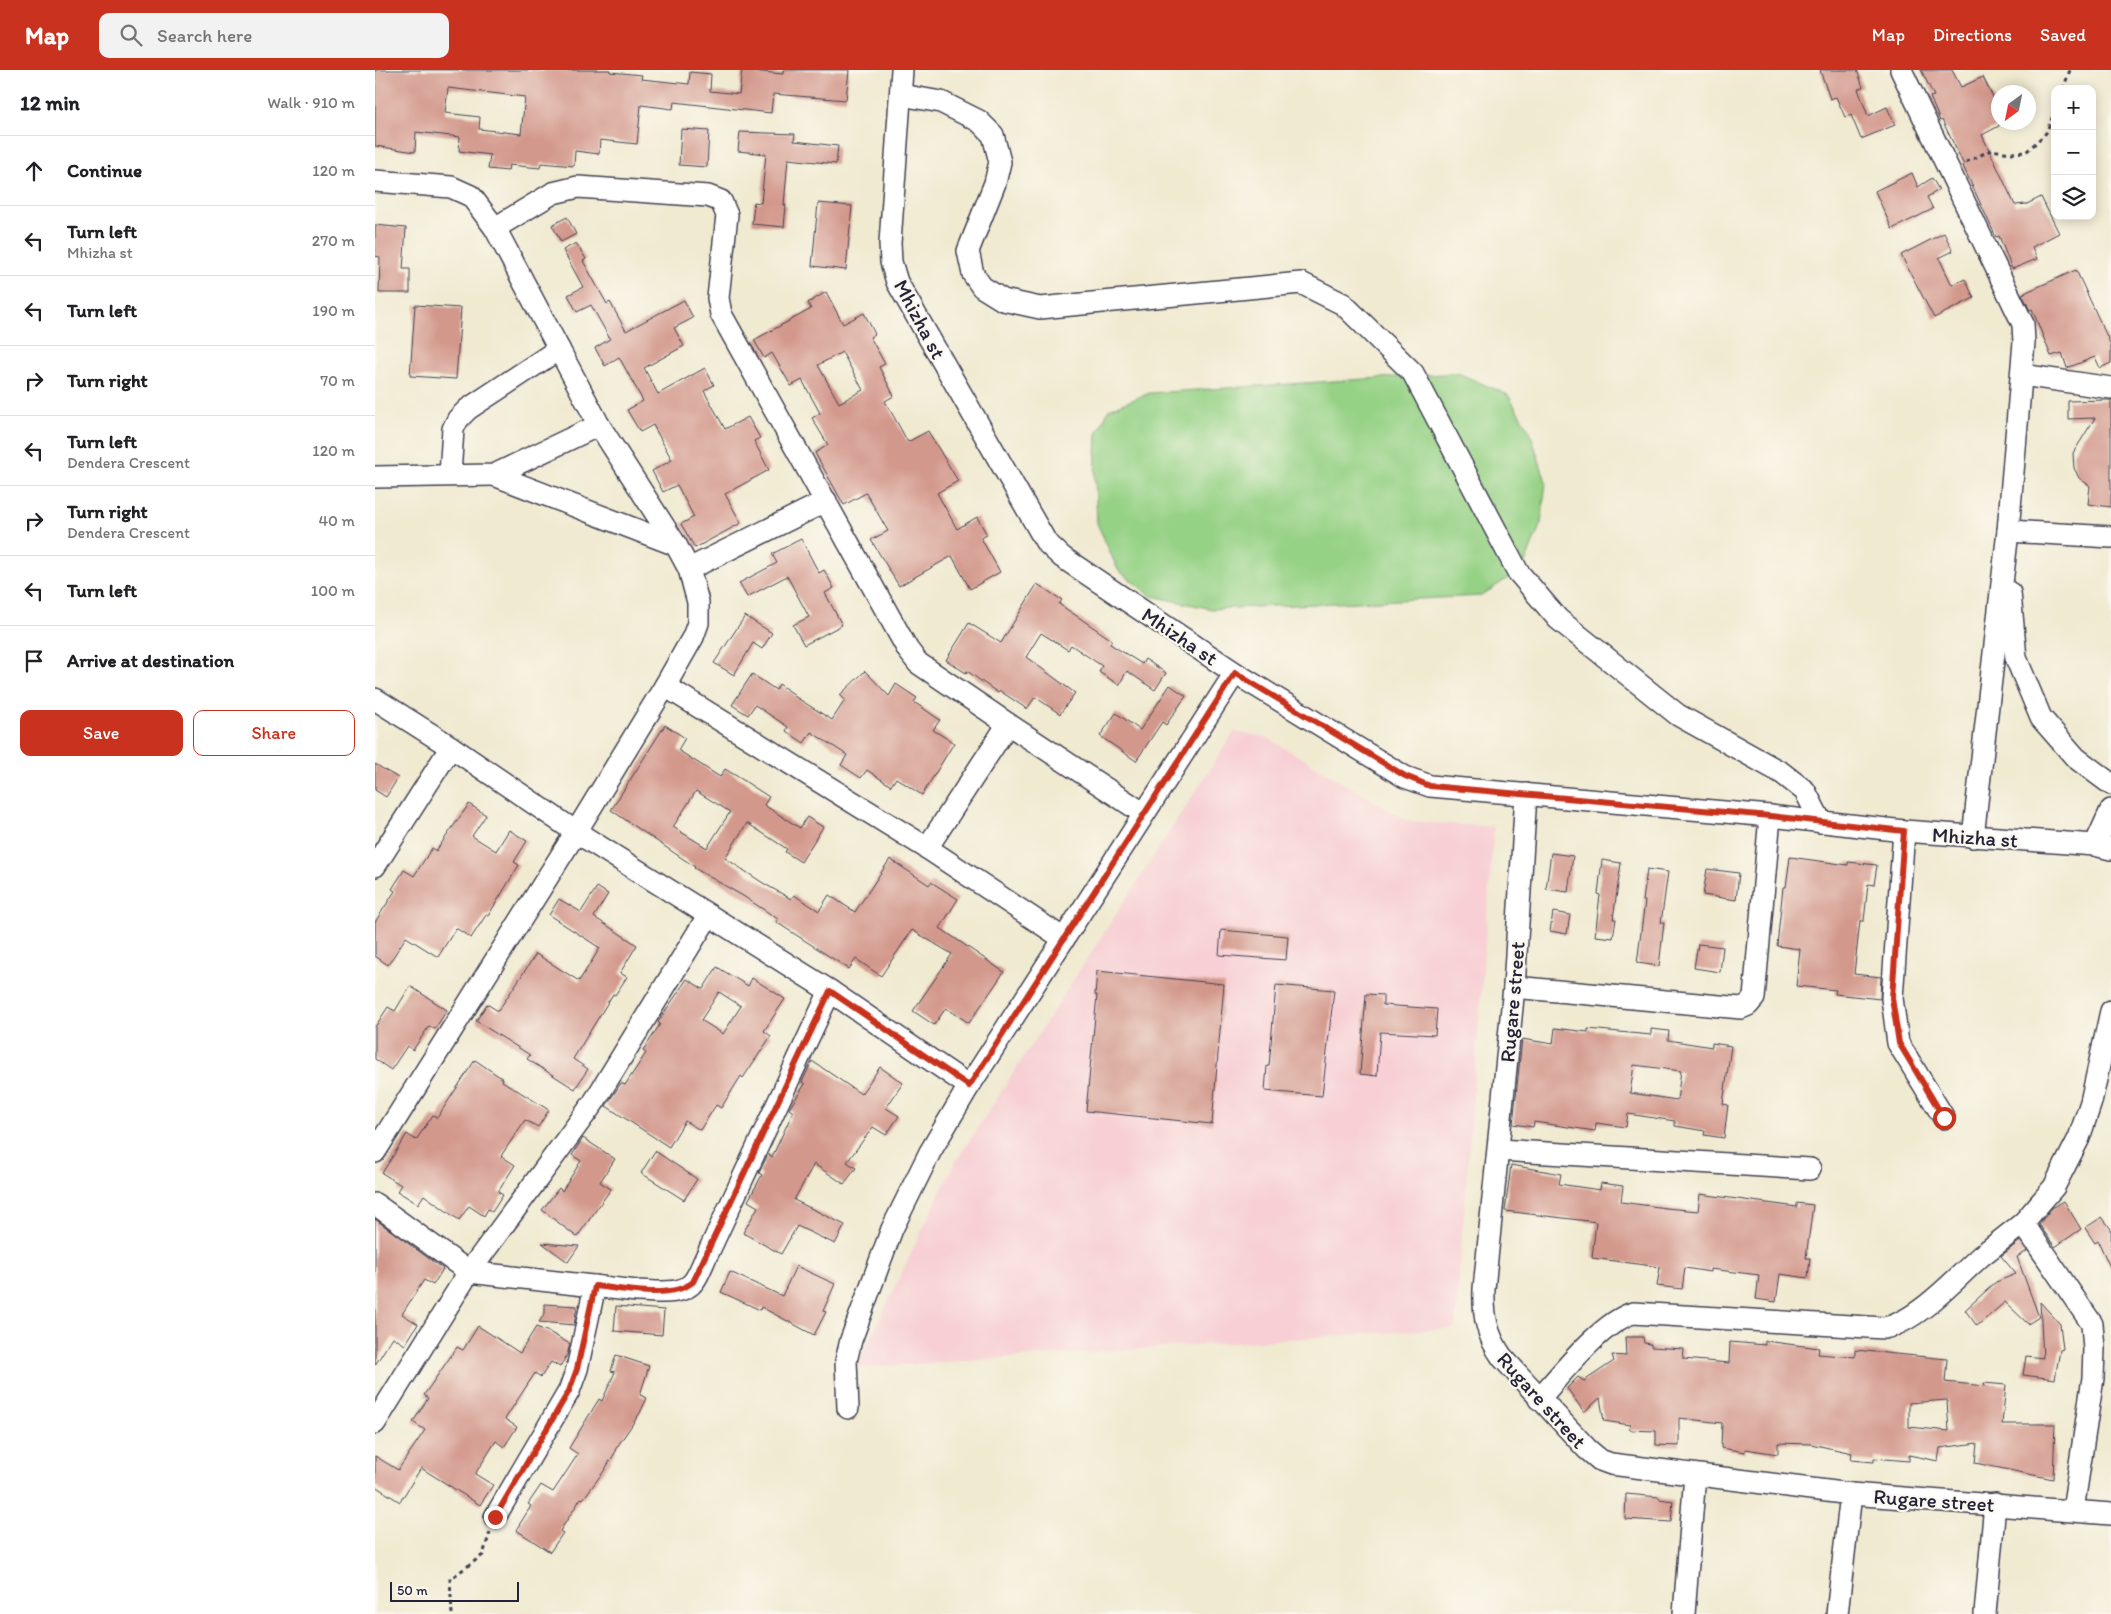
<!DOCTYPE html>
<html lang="en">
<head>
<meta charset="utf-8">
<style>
	:root { --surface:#fff; --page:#f2f2f2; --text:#202124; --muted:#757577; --line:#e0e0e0; --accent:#c8321e }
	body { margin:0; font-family:Itim,sans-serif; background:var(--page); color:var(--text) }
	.controls { position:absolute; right:15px; top:15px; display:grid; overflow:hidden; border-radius:10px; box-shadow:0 2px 12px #0003 }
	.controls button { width:45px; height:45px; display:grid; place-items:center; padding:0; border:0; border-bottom:1px solid var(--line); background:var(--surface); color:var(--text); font:25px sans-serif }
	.compass { position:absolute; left:1616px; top:15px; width:45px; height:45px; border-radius:50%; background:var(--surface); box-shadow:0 2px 12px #0003; rotate:213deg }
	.scale { position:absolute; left:15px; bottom:12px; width:129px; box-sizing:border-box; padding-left:5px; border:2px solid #22223b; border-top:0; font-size:14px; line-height:18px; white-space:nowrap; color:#22223b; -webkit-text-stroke:4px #fbf7ec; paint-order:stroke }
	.stop { position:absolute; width:15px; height:15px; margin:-11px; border:4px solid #c8321e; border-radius:50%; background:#fff }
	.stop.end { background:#c8321e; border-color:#fff; box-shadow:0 1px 5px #0008 }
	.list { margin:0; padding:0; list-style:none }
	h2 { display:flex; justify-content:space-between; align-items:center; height:65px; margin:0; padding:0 20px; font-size:21px }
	h2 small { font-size:16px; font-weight:400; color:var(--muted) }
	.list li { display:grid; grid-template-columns:32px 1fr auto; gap:15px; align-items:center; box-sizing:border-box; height:70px; padding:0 20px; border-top:1px solid var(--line) }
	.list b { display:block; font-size:19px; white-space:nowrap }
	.list p { margin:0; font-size:16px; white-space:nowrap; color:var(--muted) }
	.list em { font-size:16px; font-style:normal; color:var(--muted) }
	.actions { display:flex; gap:10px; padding:15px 20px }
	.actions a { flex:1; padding:11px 0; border:1px solid var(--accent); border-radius:10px; text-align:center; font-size:18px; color:var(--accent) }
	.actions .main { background:var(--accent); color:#fff }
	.icon { flex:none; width:28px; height:28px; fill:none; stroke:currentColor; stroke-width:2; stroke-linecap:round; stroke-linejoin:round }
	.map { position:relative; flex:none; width:1736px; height:1544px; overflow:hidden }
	header { display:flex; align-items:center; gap:30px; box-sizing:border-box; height:70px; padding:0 25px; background:var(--accent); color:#fff }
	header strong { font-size:24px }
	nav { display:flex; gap:28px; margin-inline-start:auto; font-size:18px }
	.search { width:350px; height:45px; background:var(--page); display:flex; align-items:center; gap:12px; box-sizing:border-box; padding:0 18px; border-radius:10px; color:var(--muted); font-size:19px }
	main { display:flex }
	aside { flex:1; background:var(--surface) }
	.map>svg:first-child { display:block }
</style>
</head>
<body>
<header>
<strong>Map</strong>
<div class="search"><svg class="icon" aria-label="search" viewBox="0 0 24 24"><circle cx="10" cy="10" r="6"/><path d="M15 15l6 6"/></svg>Search here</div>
<nav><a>Map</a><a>Directions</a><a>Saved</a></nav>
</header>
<main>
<aside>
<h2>12 min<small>Walk · 910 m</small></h2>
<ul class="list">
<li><svg class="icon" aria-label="ahead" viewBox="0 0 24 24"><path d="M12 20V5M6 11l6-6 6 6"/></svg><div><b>Continue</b></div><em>120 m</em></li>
<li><svg class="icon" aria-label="left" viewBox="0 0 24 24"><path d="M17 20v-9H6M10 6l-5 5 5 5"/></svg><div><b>Turn left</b><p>Mhizha st</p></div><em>270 m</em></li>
<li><svg class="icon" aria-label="left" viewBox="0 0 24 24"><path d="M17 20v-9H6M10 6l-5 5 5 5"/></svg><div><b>Turn left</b></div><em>190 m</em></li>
<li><svg class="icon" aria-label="right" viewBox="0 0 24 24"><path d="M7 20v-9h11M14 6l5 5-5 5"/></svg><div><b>Turn right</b></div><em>70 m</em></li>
<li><svg class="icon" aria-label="left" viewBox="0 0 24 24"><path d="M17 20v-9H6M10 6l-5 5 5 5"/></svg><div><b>Turn left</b><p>Dendera Crescent</p></div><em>120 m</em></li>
<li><svg class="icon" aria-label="right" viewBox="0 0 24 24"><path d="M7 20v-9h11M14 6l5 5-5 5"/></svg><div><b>Turn right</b><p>Dendera Crescent</p></div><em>40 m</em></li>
<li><svg class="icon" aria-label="left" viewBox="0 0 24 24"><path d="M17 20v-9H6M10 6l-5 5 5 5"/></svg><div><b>Turn left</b></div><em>100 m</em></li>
<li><svg class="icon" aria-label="arrive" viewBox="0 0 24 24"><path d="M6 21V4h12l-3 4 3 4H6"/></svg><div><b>Arrive at destination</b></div></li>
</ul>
<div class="actions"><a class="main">Save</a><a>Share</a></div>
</aside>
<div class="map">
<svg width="1736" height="1544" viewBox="0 0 1736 1544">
	<rect width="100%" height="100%" fill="#fbf7ec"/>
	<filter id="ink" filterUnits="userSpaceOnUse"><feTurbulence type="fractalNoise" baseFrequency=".02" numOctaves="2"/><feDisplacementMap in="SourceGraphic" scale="10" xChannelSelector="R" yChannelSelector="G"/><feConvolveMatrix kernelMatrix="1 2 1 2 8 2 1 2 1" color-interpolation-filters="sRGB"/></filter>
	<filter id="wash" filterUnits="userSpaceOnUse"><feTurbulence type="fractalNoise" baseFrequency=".0096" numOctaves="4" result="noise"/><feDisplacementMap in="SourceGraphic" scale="20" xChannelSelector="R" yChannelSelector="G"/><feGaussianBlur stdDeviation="1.12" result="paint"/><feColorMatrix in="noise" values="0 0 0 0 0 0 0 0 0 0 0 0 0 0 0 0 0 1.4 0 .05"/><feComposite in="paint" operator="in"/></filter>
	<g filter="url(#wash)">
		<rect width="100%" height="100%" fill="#f0ead1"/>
		<!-- built -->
		<polygon fill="#f7cfd4" points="859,662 891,667 1033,751 1119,757 1080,1258 481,1298 578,1096"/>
		<!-- green -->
		<polygon fill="#96d286" stroke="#5c7a60" points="1083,303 1133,325 1155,362 1171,412 1166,453 1148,498 1106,526 837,539 776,526 743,500 722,453 720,408 722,364 734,339 775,323"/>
		<g id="blocks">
			<!-- building -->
			<g fill="#d3988c" fill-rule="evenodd">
				<path d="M0 0H235V2L267 5 266 9 314 14 315 2 336 4 335 21 364 24 367 0 408 4V0H474L471 30 398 24 396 43 299 32 298 39 266 35 262 74 225 70 224 84 200 81 199 96 166 93 165 98 134 95 133 101 113 99 115 85 84 81 85 67 41 62 40 82 0 76ZM73 18 150 27 146 64 104 59 105 47 70 43Z"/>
				<polygon points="1445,0 1482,0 1488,17 1483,19 1493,46 1512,37 1520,55 1486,69 1476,45 1470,47 1461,27 1455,29"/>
				<polygon points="1546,0 1577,0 1586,17 1608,7 1624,39 1624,56 1607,65 1640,135 1652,134 1666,127 1684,163 1657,177 1662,189 1637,199 1624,166 1621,167 1588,96 1589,95 1567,50 1565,51 1555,27 1559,26"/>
				<polygon points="306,59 334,61 332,97 304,95"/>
				<polygon points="365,62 420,64 419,71 463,76 461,94 413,89 409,135 411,135 409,157 377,154 379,132 386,133 391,84 363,81"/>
				<polygon points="1537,103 1543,117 1557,108 1564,120 1552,127 1558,139 1517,159 1500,121"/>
				<polygon points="443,133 477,136 471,200 437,196"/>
				<polygon points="192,147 201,164 186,172 177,155"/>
				<polygon points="0,155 31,158 28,199 35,199 35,223 4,223 5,187 0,186"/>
				<polygon points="1569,163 1578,181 1564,188 1577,215 1590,209 1599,228 1559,248 1526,185"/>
				<polygon points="201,173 211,189 208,191 232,234 235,232 251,261 309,230 318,248 299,258 309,276 269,298 283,324 330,298 339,315 329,321 350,359 373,347 385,368 379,371 394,400 350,424 366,453 320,478 306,454 319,447 302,415 288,422 277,401 297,390 278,355 265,362 252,340 268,331 244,287 230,296 220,278 235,269 216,235 202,242 193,225 208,217 188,180"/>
				<polygon points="1701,200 1736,275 1736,293 1725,298 1720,287 1692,298 1687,283 1676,286 1657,239 1655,240 1647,224"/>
				<path d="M451 222 468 254 489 243 500 264 495 267 510 294 504 297 519 326 510 331 533 372 553 361 583 411 562 423 582 459 602 447 612 465 606 468 625 502 595 519 577 486 524 516 496 470 513 461 491 423 469 435 440 383 453 375 437 348 445 343 427 310 416 316 397 283 389 288 379 270 436 239 433 233ZM467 282 488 320 464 333 443 295Z"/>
				<polygon points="40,235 86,238 81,309 35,306"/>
				<polygon points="1733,330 1736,330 1736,437 1713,434 1715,416 1704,408 1699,398 1698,383 1720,348 1693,349 1693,331"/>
				<polygon points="426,469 444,503 449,500 459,518 450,523 467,555 429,575 418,555 434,547 412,506 372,527 364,513 402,493 397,484"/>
				<polygon points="662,514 687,530 684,534 737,570 735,574 767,594 770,589 791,603 780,620 752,601 744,615 724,602 727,596 696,575 693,580 666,563 651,587 700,623 685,644 660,627 652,639 625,621 623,623 592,601 591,603 571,590 594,553 626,573"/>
				<polygon points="370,546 397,563 387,579 378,573 359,605 339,593"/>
				<polygon points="490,601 514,626 521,614 542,628 539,632 565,650 558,660 579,673 547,725 521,708 516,716 492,700 486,708 466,695 472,685 436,662 429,673 411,661 413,657 380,635 373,645 357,635 377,604 401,620 404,614 420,625 419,626 457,650 470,630 465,625"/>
				<polygon points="795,615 811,626 791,655 787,652 761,691 725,666 741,643 765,660"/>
				<path d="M290 655 310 668 303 680 345 707 350 699 368 710 394 727 389 735 425 758 432 747 448 757 426 792 410 782 412 779 372 753 350 788 388 813 416 829 419 825 444 841 454 825 480 842 515 789 554 815 556 812 583 829 565 858 629 902 594 953 571 938 559 955 538 941 577 884 537 860 506 906 481 889 474 899 401 852 403 849 368 826 319 798 320 797 236 740ZM321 721 355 742 332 778 298 757Z"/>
				<polygon points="0,694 23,708 11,727 0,720"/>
				<polygon points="94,734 111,745 97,766 121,781 134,760 152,771 139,792 144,795 113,846 111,845 96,868 81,858 63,887 31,867 13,895 0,886 0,852 20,821 17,819 29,800 39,806 57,778 61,781"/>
				<polygon points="1176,783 1198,786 1193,822 1171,819"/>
				<polygon points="1415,787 1473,795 1473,792 1502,795 1499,815 1493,814 1489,851 1485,851 1479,904 1506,907 1505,929 1460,924 1461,920 1421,916 1425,879 1402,876 1408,817 1411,817"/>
				<polygon points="1227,790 1246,793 1238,849 1241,849 1238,868 1220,866 1225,825 1223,824"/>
				<polygon points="1272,799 1293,802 1286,853 1289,853 1284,896 1262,893 1270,831 1268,831"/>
				<polygon points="1332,799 1364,803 1361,830 1328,825"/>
				<polygon points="222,817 233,824 219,847 262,875 245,903 252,907 240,925 238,924 198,989 213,999 200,1019 152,989 155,985 101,951 112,934 123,941 161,884 204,911 225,878 174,845 184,829 206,842"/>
				<polygon points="1178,842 1195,845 1192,864 1175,861"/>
				<polygon points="846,860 913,866 911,890 844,885"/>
				<polygon points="1323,874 1348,877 1345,902 1319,898"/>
				<path d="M342 897 373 916 377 908 410 929 389 961 396 966 368 1008 366 1006 346 1038 341 1035 325 1060 310 1051 294 1077 231 1036 246 1013 250 1015 271 983 268 981 285 954 283 952 312 909 328 919ZM344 922 366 936 348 964 326 950Z"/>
				<polygon points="722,901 849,914 837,1054 711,1041 722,925 720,925"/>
				<polygon points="901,915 959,920 947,1026 890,1021 892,996 894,996"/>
				<polygon points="35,916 72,940 60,959 54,956 38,980 32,976 16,1000 0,989 0,957 13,937 20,941"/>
				<polygon points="991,924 1008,925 1008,935 1062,939 1060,965 1005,962 1002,1006 985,1004"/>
				<path d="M1180 958 1213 962V959L1276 965V959L1294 961 1293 970 1337 977V973L1356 976 1348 1034 1353 1035 1349 1068 1329 1065 1330 1061 1300 1056V1051L1253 1044 1251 1057 1221 1053 1220 1061 1159 1052 1158 1057 1138 1054 1147 969 1178 974ZM1259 995 1306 1001 1302 1030 1255 1023Z"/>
				<polygon points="100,990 128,1009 127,1011 174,1040 163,1057 150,1050 126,1086 140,1095 123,1122 128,1125 117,1142 113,1139 109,1146 94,1136 84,1150 49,1125 43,1134 22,1121 26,1115 7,1103 32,1064 41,1070 58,1045 62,1048"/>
				<polygon points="437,991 486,1024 505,997 528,1013 511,1038 524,1046 511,1065 498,1057 472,1092 481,1098 469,1114 439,1094 419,1130 470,1155 460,1174 422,1156 406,1184 368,1163 383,1137 373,1131 387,1105 384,1103 393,1084 397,1087 418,1042 414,1039 430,1014 427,1012"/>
				<polygon points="208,1068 240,1089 225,1112 236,1119 202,1167 167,1140 184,1118 187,1121 206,1091 197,1085"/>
				<polygon points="280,1081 322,1109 309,1130 266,1103"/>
				<polygon points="1136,1095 1186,1104 1184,1114 1225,1120 1226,1113 1248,1116 1246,1132 1291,1138 1323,1141 1325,1124 1422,1137 1422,1133 1438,1135 1431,1188 1435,1188 1433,1208 1405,1204 1401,1232 1381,1229 1384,1205 1335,1199 1335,1202 1310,1198 1307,1219 1282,1216 1285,1197 1217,1188 1221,1152 1130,1141"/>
				<polygon points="1689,1131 1706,1159 1680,1177 1664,1154 1677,1138"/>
				<polygon points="1727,1147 1736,1159 1736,1199 1723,1171 1720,1173 1710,1158"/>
				<polygon points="0,1149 68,1199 58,1215 49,1210 27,1244 43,1254 30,1275 18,1267 0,1295"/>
				<polygon points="1645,1171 1652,1181 1642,1187 1664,1247 1653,1254 1630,1232 1602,1256 1590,1240 1621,1212 1641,1204 1626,1186"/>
				<polygon points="167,1173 204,1176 193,1192"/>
				<polygon points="421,1196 460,1214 448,1241 451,1242 439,1265 386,1237 385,1240 346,1222 355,1202 407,1226"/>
				<polygon points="1665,1232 1685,1254 1688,1279 1685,1280 1680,1309 1648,1305 1651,1286 1668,1288"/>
				<polygon points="170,1234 202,1236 199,1255 164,1252 170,1243"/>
				<polygon points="241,1236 289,1240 287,1265 239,1261"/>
				<polygon points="103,1256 145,1283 161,1257 174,1262 195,1274 192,1285 185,1297 176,1292 166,1307 160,1303 130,1349 142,1357 129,1377 121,1371 100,1404 118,1415 105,1435 46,1398 25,1432 0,1416 0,1386 23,1400 50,1360 38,1352 53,1328 49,1325 82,1277 88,1280"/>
				<path d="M1250 1267H1268L1269 1273 1276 1274V1277L1309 1279 1308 1289 1354 1293 1355 1272 1390 1275V1271L1444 1278 1443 1284 1480 1287V1280L1572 1289 1570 1312 1610 1316 1609 1313 1631 1315 1627 1354H1680L1678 1409 1600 1393 1602 1373 1565 1378 1563 1391 1534 1385V1391L1499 1388V1392L1476 1390 1477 1383 1436 1374 1403 1373V1384L1370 1379V1382L1346 1378 1347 1353 1304 1348V1376L1281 1375V1361L1254 1360 1255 1355 1229 1351 1225 1328 1209 1342 1192 1318 1203 1307 1209 1311 1239 1291 1237 1285 1251 1286ZM1572 1330 1574 1361 1534 1357V1333Z"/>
				<polygon points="241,1285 274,1296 265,1325 272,1328 265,1343 240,1380 241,1381 229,1401 208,1429 206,1428 185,1461 188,1463 175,1482 141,1460 156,1436 153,1434 166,1415 178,1422 203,1384 194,1378 224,1329 227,1331 240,1302 236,1301"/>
				<polygon points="1251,1424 1284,1427 1284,1429 1298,1431 1296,1452 1250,1449"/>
			</g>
		</g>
	</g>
	<g filter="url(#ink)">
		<use href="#blocks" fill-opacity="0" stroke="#414052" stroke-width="1"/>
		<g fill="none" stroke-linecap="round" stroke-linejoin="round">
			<!-- minor casing -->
			<g stroke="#414052" stroke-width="24">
				<g id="minor">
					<polyline points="527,0 515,173 516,192 522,212 671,472 687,487 860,603 1030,707 1055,716 1395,746 1529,761 1720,775 1736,779"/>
					<polyline points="1526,0 1648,254 1649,272 1633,461 1598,767"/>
					<polyline points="526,25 566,32 604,51 618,65 625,92 620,113 593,181 598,204 607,217 628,230 665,238 926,213 968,234 1038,303 1143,502 1183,549 1303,645 1407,703 1430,721 1446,752"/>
					<polyline points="0,111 76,117 96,126 120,158 224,355 301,475 314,499 323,532 323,553 318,567 290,616 201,762 0,1082"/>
					<polyline points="120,158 178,123 203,117 333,126 346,131 352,145 343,228 346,244 533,580 543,593 633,654 552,778 290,616"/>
					<polyline points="1647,305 1736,318"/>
					<polyline points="75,405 78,359 83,349 93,339 184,279"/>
					<polyline points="119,405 301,475"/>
					<polyline points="0,407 119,405 224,355"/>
					<polyline points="1633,461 1736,467"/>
					<polyline points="314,499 451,431"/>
					<polyline points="1635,523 1641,588 1666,648 1701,688 1736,714"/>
					<polyline points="0,629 76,677 201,762 455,921 594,1016"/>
					<polyline points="633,654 768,743"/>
					<path d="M1151 724 1139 917 1109 1219C1108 1245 1112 1266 1127 1287L1212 1379 1225 1390 1236 1394 1476 1424 1736 1444"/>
					<polyline points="1529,761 1517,928 1523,973 1569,1048"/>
					<polyline points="1720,775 1736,740"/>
					<polyline points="552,778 689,869"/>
					<polyline points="0,796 76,677"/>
					<polyline points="1139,917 1366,938 1373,935 1379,928 1395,746"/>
					<polyline points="1124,1080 1435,1099"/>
					<path d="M0 1134 94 1202 262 1221C278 1221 308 1227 319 1211 325 1203 328 1192 333 1183L455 921"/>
					<path d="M1164 1329C1186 1304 1227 1252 1258 1243L1509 1258C1542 1252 1581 1208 1606 1186 1620 1175 1634 1164 1648 1153"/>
					<polyline points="473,1338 471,1291 476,1270 517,1159 555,1082 594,1016 860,603"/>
					<polyline points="0,1353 94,1202 219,1032 333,846"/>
					<polyline points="1698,1440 1718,1308 1719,1279 1717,1254 1648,1153 1679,1117 1704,1068 1716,1032 1736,941"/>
					<polyline points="120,1447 194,1321 202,1299 220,1216"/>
					<polyline points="1309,1544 1320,1405"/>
					<polyline points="1462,1544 1476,1424"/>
					<polyline points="1610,1544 1620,1434"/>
				</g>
			</g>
			<!-- path -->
			<g stroke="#414052" stroke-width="3" stroke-dasharray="4 4" stroke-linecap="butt">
				<polyline points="1688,19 1695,0"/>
				<polyline points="1591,92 1616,80 1636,83 1651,82 1671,63 1680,41"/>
				<polyline points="77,1544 75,1509 108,1485 115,1462"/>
			</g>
			<!-- minor -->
			<use href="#minor" stroke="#fff" stroke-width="21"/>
		</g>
	</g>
	<g fill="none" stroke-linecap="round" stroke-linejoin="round" filter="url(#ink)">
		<!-- route -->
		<path stroke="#c8321e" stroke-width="6" d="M120 1447 194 1321 202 1299 220 1216C248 1219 295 1230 318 1212L455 921 594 1016 860 603 1030 706 1055 716 1395 746 1529 761 1517 928 1524 973 1569 1048"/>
	</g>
	<g text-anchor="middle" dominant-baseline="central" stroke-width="4.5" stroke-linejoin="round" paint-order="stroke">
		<!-- street labels -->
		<g font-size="21" fill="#22223b" stroke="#fbf7ec">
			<text transform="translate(545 249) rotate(62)">Mhizha st</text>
			<text transform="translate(805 566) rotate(34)">Mhizha st</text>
			<text transform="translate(1600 767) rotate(4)">Mhizha st</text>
			<text transform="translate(1137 932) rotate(-85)">Rugare street</text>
			<text transform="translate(1167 1330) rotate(48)">Rugare street</text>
			<text transform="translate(1559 1430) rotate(4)">Rugare street</text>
		</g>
	</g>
</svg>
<div class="controls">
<button>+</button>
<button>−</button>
<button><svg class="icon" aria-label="layers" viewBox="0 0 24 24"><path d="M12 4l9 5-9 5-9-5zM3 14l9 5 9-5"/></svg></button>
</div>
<svg class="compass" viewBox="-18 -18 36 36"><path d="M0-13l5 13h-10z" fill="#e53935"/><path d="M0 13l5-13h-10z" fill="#757577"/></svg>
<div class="scale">50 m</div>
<div class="stop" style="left:1569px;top:1048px"></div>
<div class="stop end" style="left:120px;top:1447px"></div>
</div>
</main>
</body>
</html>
